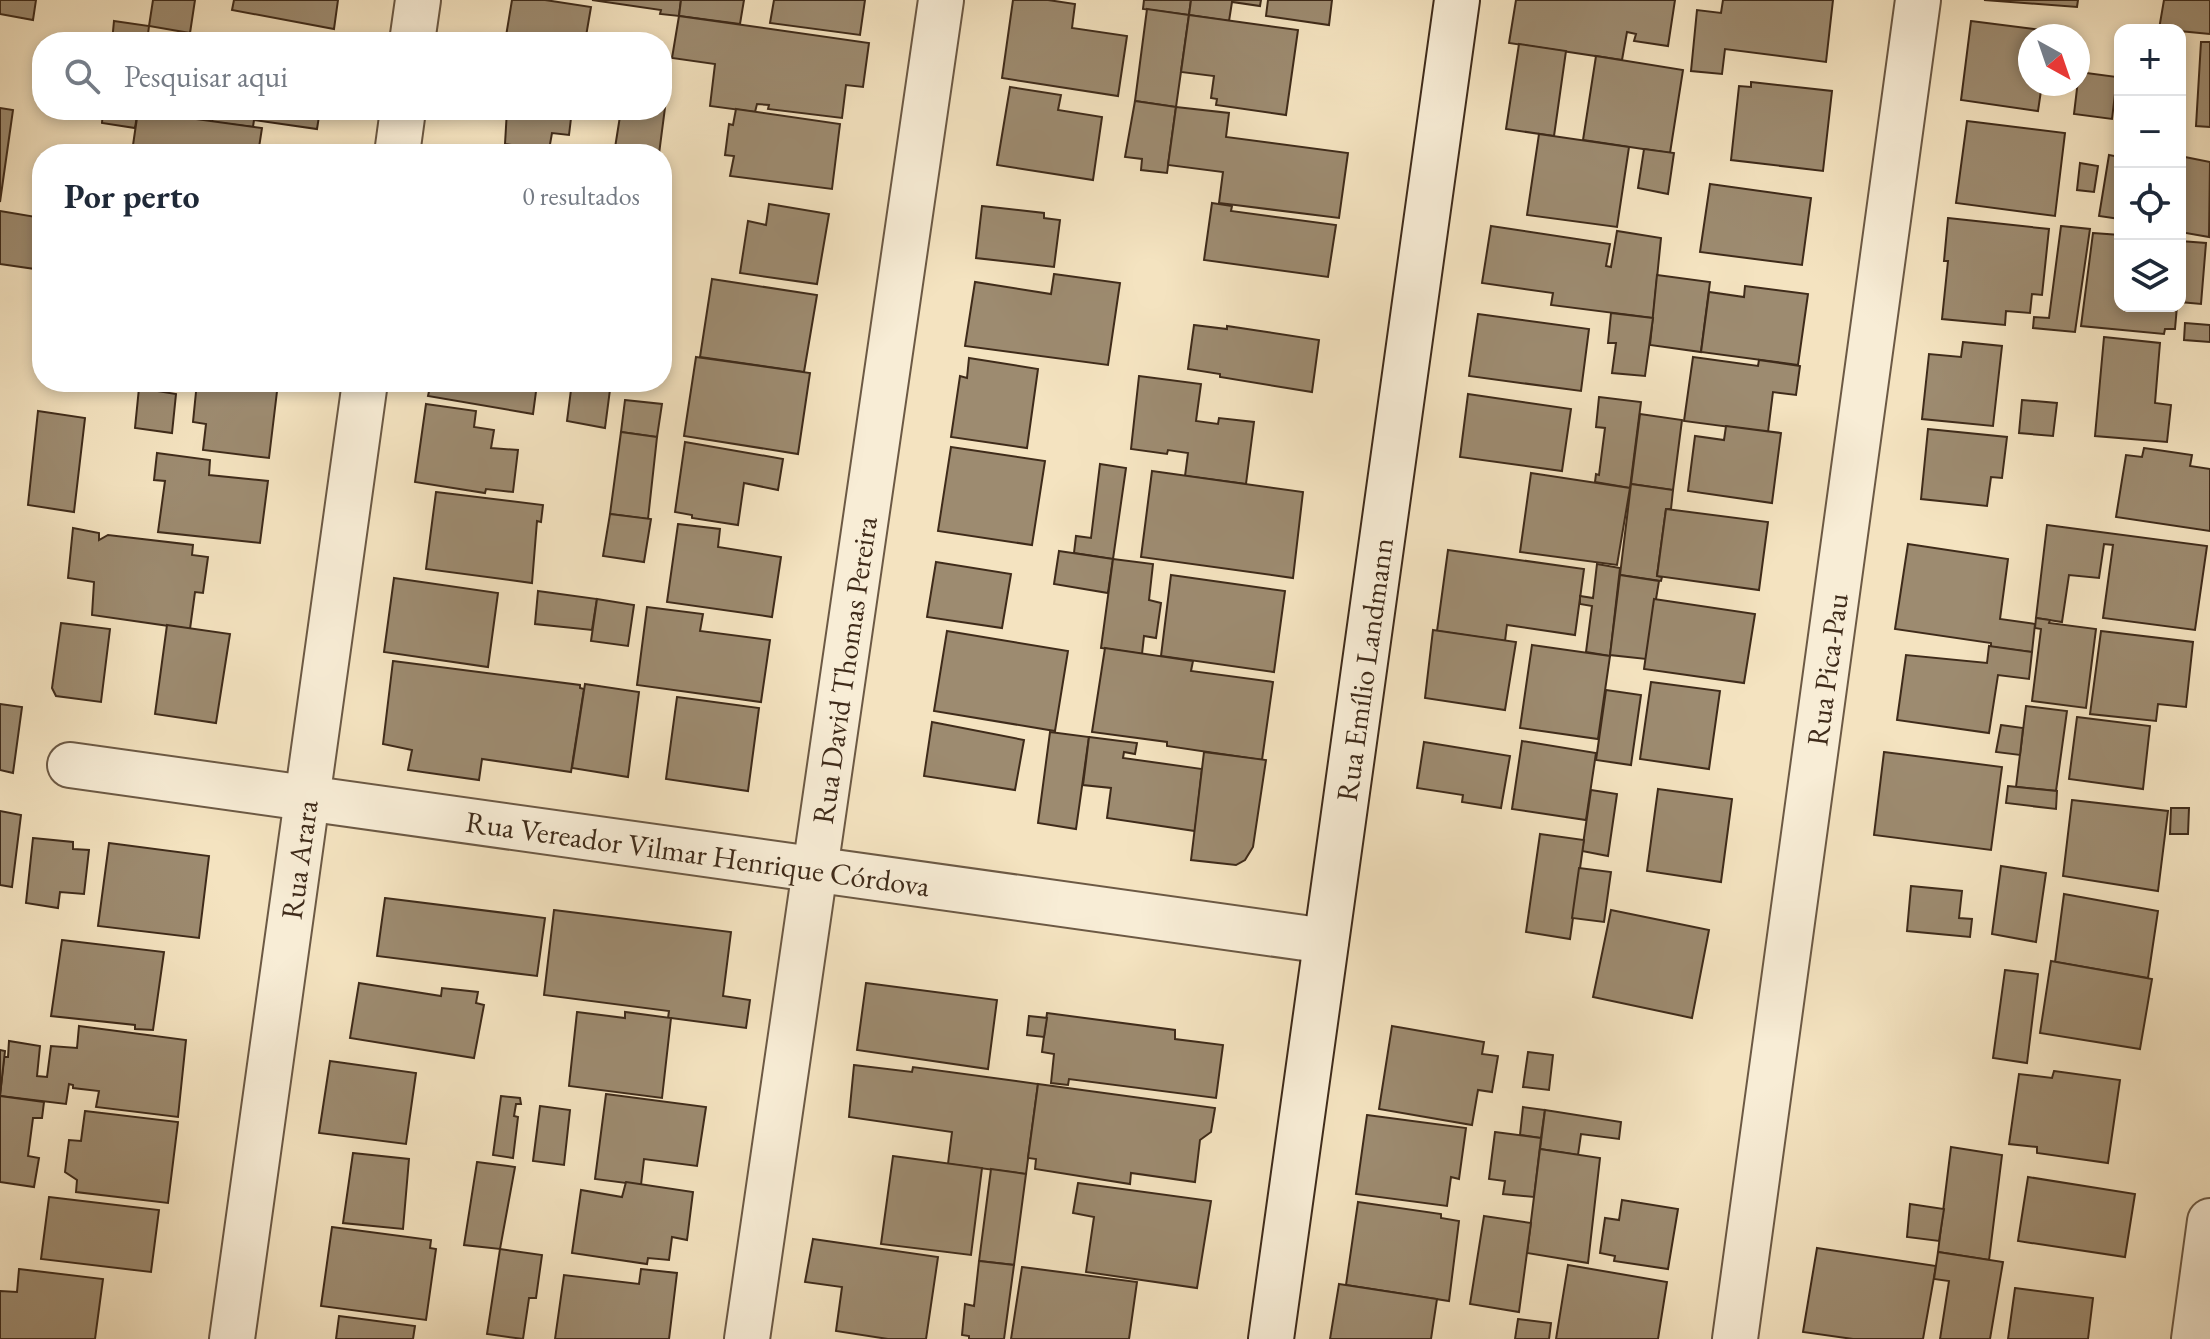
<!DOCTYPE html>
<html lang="pt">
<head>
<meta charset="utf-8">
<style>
	:root { --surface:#fff; --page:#f2f2f3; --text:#1f2937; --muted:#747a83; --line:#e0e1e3 }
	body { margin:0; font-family:"EB Garamond",serif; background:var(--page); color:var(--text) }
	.controls { position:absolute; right:24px; top:24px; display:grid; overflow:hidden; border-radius:16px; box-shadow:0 4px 12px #0003 }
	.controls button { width:72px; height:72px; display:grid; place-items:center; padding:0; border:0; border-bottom:2px solid var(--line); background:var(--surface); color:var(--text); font:40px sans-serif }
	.compass { position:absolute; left:2018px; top:24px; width:72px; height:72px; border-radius:50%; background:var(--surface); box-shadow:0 4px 12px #0003; rotate:140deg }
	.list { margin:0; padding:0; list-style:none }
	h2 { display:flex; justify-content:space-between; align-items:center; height:104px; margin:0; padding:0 32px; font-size:34px }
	h2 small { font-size:26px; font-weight:400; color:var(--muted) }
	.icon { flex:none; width:44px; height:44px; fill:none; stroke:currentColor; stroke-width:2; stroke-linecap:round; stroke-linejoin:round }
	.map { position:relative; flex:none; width:2210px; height:1339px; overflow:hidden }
	.search { position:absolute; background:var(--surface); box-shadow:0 4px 12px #0003; left:32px; top:32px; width:640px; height:88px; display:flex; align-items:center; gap:20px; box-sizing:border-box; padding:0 28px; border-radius:32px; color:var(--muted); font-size:30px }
	.panel { position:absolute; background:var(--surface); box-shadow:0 4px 12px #0003; left:32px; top:144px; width:640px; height:248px; border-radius:32px }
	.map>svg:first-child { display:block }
</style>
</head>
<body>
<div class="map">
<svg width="2210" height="1339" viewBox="0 0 2210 1339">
	<rect width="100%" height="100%" fill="#f4e3c0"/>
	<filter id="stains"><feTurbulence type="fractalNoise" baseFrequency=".0025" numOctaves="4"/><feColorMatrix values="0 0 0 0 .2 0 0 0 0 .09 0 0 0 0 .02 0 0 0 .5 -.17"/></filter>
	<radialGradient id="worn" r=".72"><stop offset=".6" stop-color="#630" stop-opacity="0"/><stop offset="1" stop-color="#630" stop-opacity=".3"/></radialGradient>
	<!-- building -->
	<g fill="#9d8b70" stroke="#3f2b1a" stroke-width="2">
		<polygon points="0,0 36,0 33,20 0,14"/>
		<polygon points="153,0 195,0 190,33 149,26"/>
		<polygon points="234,0 338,0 334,29 232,10"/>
		<polygon points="512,0 545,0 591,7 585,42 505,42"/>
		<polygon points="592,0 681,0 679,16 660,14 661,10"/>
		<polygon points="681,0 744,0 740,24 679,16"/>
		<polygon points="774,0 865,0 860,35 770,23"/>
		<polygon points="1013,0 1048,0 1075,4 1072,28 1127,36 1118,96 1002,78"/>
		<polygon points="1144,0 1191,0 1189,15 1143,9"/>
		<polygon points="1191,0 1261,0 1260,6 1232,2 1229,21 1189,15"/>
		<polygon points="1268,0 1332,0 1329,25 1266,16"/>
		<polygon points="1516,0 1675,0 1668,46 1634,41 1636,34 1627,32 1622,60 1509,43"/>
		<polygon points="1723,0 1833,0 1826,62 1725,49 1722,74 1691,71 1697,10 1721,13"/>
		<polygon points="1984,0 2078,0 2077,7"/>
		<polygon points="2164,0 2210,0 2210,34 2159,29"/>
		<polygon points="1147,9 1189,15 1176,107 1135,101"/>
		<polygon points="1189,15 1298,30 1286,115 1216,105 1217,99 1211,98 1214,76 1181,72"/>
		<polygon points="679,16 869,43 863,87 846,85 842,118 768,109 769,105 757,104 755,112 710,106 715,64 672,58"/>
		<polygon points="114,21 149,26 147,42 112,42"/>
		<polygon points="1971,21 2049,31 2048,36 2030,36 2030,84 2042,84 2038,111 1961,100"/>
		<polygon points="2201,42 2210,42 2210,127 2196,126"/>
		<polygon points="1519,44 1566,51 1554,136 1506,129"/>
		<polygon points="1596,56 1683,70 1670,153 1583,140"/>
		<polygon points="2079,72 2117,77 2112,119 2074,114"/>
		<polygon points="1751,82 1832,91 1823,171 1731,160 1739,86 1751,87"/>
		<polygon points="1010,87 1061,95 1058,110 1102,117 1093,180 997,165"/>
		<polygon points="662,99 666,100 659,154 614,154 621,110 662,110"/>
		<polygon points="1135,101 1176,107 1167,173 1141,170 1142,159 1125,157"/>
		<polygon points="1176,107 1229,113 1226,137 1348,153 1339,218 1219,203 1223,172 1168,165"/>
		<polygon points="0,108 13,110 0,202"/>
		<polygon points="736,109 840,124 832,189 730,176 734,156 725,155 729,124 733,125"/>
		<polygon points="103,110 138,110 135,128 102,123"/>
		<polygon points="214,110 320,110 317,129 254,120 253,127 212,122"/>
		<polygon points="507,110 572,110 569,135 552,133 549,150 505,144"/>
		<polygon points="138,111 262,128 258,154 141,154 142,147 133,145"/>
		<polygon points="1967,121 2065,133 2055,216 1956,203"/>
		<polygon points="1539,134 1629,147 1617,227 1527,215"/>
		<polygon points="1644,149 1674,153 1668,194 1638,188"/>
		<polygon points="2109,155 2120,157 2120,219 2099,216"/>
		<polygon points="2180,156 2210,162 2209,237 2180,232"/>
		<polygon points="2080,163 2098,166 2094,192 2077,190"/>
		<polygon points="1710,184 1811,198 1802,265 1700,252"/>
		<polygon points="1212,203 1232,206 1231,211 1336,225 1328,277 1204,260"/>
		<polygon points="769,204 829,214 817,284 740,273 748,221 766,225"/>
		<polygon points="982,206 1044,213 1044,218 1060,220 1054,267 976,258"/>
		<polygon points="0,211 42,218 42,270 0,264"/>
		<polygon points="1948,218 2049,229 2042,295 2032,294 2030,313 2006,311 2005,325 1942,319 1948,261 1944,261"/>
		<polygon points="1491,226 1610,244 1606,266 1611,267 1617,231 1661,238 1653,318 1551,305 1553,293 1482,283"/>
		<polygon points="2061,226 2090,229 2075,332 2033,328 2034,317 2049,318"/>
		<polygon points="2093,233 2120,235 2120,306 2177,306 2175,329 2165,329 2164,334 2081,326"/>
		<polygon points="2180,241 2206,243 2201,304 2180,302"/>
		<polygon points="1054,274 1120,283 1108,365 965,346 975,282 1051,294"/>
		<polygon points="1657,275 1710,282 1701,352 1650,345"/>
		<polygon points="712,279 817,295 804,372 700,357"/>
		<polygon points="1745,286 1808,294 1798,365 1701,352 1709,292 1744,297"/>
		<polygon points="1611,313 1653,318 1645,376 1612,373 1616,343 1608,343"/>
		<polygon points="1478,314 1589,329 1581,391 1469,376"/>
		<polygon points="2185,323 2210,325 2210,342 2184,340"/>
		<polygon points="1194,325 1227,329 1227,326 1319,340 1312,392 1220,377 1220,374 1188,369"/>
		<polygon points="2104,337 2160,343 2155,403 2171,405 2167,442 2095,436"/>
		<polygon points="1963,342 2002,346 1993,426 1922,419 1929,354 1961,357"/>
		<polygon points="696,357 810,373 798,454 684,436"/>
		<polygon points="1693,357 1758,366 1759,360 1800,366 1796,395 1773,392 1768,432 1684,421"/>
		<polygon points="969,358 1038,369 1027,448 951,437 960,376 967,378"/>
		<polygon points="1139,376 1201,384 1196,421 1218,424 1219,418 1254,422 1246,484 1185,476 1188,453 1168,450 1167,454 1131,449"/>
		<polygon points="197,382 278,383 269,458 203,450 206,424 193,422"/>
		<polygon points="431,382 534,382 537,384 533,414 428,396"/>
		<polygon points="572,382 611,382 605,428 567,421"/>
		<polygon points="139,388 176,394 172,433 135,428"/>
		<polygon points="1468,394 1571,409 1562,471 1460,457"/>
		<polygon points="1599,397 1641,402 1630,488 1595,482 1596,474 1599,475 1605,428 1596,427"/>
		<polygon points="625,400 662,404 657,437 621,432"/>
		<polygon points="2022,400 2057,403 2053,436 2019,433"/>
		<polygon points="426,404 476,411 474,427 494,430 491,448 518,450 513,492 486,489 485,493 415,482"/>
		<polygon points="38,411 85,418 74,512 28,505"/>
		<polygon points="1640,414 1682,420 1673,490 1631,484"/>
		<polygon points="1726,426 1781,433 1772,503 1688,491 1695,436 1724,440"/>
		<polygon points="1928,429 2007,437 2002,478 1991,477 1987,506 1921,499"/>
		<polygon points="621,432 657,437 648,519 610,514"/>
		<polygon points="685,442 783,459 778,490 744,483 738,525 692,518 692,515 675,512"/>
		<polygon points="951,447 1045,461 1032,545 938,531"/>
		<polygon points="2144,448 2192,455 2190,466 2210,469 2210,531 2116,517 2126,455 2142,457"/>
		<polygon points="157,453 210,460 209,475 268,481 260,543 158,532 165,481 154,480"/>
		<polygon points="1100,464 1126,468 1113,559 1074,553 1076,536 1091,538"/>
		<polygon points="1152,471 1303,492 1293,578 1141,557"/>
		<polygon points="1531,473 1630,488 1617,565 1520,552"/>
		<polygon points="1631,484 1673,490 1671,509 1666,509 1657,576 1662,577 1661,581 1620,575"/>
		<polygon points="436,492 543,505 541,522 537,521 532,583 426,569"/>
		<polygon points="1666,509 1768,522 1759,590 1657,576"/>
		<polygon points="610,514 651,519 644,562 603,556"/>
		<polygon points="678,524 720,529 718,547 781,557 772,617 667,602"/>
		<polygon points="2047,525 2207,546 2195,630 2103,618 2113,545 2104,544 2099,578 2069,575 2062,622 2036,618"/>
		<polygon points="73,528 99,533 99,540 108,535 193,545 192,555 208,557 203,593 195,592 190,629 92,615 94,582 68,578"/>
		<polygon points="1908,544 2008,559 2000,619 2035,624 2032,652 1991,647 1991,643 1895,629"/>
		<polygon points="1448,550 1584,569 1575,635 1507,625 1505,641 1437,631"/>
		<polygon points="1059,551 1113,559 1108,593 1054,584"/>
		<polygon points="1113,559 1153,564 1149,600 1161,603 1156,638 1144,636 1142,654 1101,648"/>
		<polygon points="936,562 1011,574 1002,628 927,617"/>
		<polygon points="1597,564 1620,568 1610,656 1586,652 1592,606 1580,604 1580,596 1593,598"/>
		<polygon points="1171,575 1285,591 1274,672 1161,656"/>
		<polygon points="1620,575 1659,581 1646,659 1610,655"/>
		<polygon points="394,578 498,593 488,667 384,652"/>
		<polygon points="538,591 597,599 592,630 535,624"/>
		<polygon points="597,599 634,605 628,646 591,641"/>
		<polygon points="1654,599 1755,614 1744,683 1644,669"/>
		<polygon points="647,607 703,614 700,631 770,640 761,702 637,685"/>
		<polygon points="2036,618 2050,620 2049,623 2096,629 2086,708 2032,701 2041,629 2035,628"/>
		<polygon points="61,623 110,629 101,702 56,696 52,688"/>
		<polygon points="167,625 230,634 216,723 155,714"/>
		<polygon points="1433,630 1516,642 1505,710 1425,698"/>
		<polygon points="947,631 1068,651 1055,731 934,711"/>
		<polygon points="2101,631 2193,642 2186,707 2158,704 2156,721 2090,714"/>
		<polygon points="1532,645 1610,656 1598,739 1520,728"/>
		<polygon points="1989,646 2032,652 2029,679 1998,675 1989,733 1897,720 1906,655 1987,663"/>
		<polygon points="1105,648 1193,661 1191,671 1273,682 1262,760 1167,746 1167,742 1092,732"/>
		<polygon points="393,661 580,685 580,688 584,689 571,772 482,759 479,780 408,770 412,750 383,744"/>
		<polygon points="1651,682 1720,691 1709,769 1640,759"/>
		<polygon points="585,684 639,692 628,777 572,768"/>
		<polygon points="1606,690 1641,695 1631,765 1596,760"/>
		<polygon points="677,697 759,708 748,791 666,779"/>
		<polygon points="0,704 22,707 13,773 0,770"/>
		<polygon points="2026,706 2067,711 2056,791 2016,787"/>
		<polygon points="2077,717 2150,726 2143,789 2069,779"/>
		<polygon points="932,722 1024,740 1015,790 924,776"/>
		<polygon points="2001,725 2023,728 2020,755 1996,752"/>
		<polygon points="1050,732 1089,737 1076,829 1038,823"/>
		<polygon points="1089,737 1137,743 1135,754 1124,752 1123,758 1202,769 1195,831 1107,818 1111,788 1083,785"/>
		<polygon points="1522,741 1596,753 1586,820 1512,809"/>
		<polygon points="1424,742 1510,756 1501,808 1462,802 1463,795 1417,788"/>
		<polygon points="1204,752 1266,760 1253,847 1245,860 1236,865 1191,860"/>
		<polygon points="1884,752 2002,767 1991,850 1874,835"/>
		<polygon points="2008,786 2057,791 2056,809 2006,803"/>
		<polygon points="1658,789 1732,799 1721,882 1647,871"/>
		<polygon points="1591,790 1617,794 1608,856 1582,851"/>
		<polygon points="2072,800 2168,811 2158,891 2063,876"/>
		<polygon points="2171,808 2189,808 2188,834 2170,834"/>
		<polygon points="0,811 21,815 12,887 0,885"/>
		<polygon points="1540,834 1584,840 1570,939 1526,932"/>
		<polygon points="33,838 73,842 73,849 89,850 84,894 60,892 58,908 26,903"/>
		<polygon points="109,843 209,856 199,938 98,926"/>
		<polygon points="2001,866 2046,873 2036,942 1992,934"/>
		<polygon points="1579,868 1611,872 1604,922 1572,918"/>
		<polygon points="1911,886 1962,891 1959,918 1972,919 1970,937 1907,931"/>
		<polygon points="2064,894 2158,911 2148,978 2055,962"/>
		<polygon points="385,898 545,918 537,976 377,956"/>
		<polygon points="554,910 731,932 723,996 750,1000 746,1028 671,1018 668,1018 669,1011 544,995"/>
		<polygon points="1611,910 1709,930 1692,1018 1593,997"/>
		<polygon points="62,940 164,952 153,1030 135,1029 135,1025 51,1016"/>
		<polygon points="2051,961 2152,979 2140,1049 2040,1033"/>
		<polygon points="2005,970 2038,974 2027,1063 1993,1058"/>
		<polygon points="359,983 441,996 442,988 478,992 476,1003 484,1005 474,1058 350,1038"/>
		<polygon points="866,983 997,1000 988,1069 857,1050"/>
		<polygon points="577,1012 625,1018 625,1012 671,1018 662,1098 569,1086"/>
		<polygon points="1047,1013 1175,1030 1175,1039 1223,1045 1216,1098 1069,1079 1068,1085 1051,1083 1054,1054 1042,1052"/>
		<polygon points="1029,1016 1047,1018 1044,1037 1027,1035"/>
		<polygon points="79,1026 186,1040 178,1117 96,1107 99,1091 73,1088 73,1085 69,1084 66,1104 0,1096 4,1057 8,1057 9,1041 40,1046 37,1076 47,1077 51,1046 77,1048"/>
		<polygon points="1392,1026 1484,1042 1482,1054 1498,1056 1492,1092 1478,1090 1472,1125 1379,1109"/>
		<polygon points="0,1050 5,1051 0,1095"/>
		<polygon points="1528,1052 1553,1055 1549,1090 1523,1087"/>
		<polygon points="330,1061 416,1073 406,1144 319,1133"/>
		<polygon points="854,1065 912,1072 913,1067 1038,1084 1026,1174 948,1164 952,1132 849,1117"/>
		<polygon points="2054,1071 2120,1080 2108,1163 2037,1153 2037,1147 2009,1144 2019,1074 2052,1078"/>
		<polygon points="1038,1084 1215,1108 1211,1132 1200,1140 1195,1182 1131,1173 1130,1184 1035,1169 1036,1159 1028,1158"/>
		<polygon points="606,1094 706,1107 697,1166 644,1159 641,1185 595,1179"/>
		<polygon points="0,1096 44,1102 42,1118 33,1118 28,1156 39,1158 34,1187 0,1182"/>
		<polygon points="501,1096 520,1098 521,1104 516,1104 514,1116 518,1117 513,1158 493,1155"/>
		<polygon points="540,1106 570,1110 564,1165 533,1161"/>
		<polygon points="1523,1107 1545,1110 1541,1138 1520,1135"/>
		<polygon points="1545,1110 1621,1122 1619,1139 1581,1134 1578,1155 1540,1149"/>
		<polygon points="85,1111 178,1122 168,1203 76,1192 77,1180 65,1172 69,1140 81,1141"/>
		<polygon points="1367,1115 1466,1128 1459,1179 1451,1177 1447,1206 1356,1194"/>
		<polygon points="1495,1132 1541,1138 1534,1197 1503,1194 1505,1181 1489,1179"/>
		<polygon points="1951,1147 2002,1155 1989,1260 1938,1252"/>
		<polygon points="1540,1149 1600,1158 1588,1263 1527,1253"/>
		<polygon points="353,1153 409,1159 403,1229 343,1223"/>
		<polygon points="893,1156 982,1168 971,1255 881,1244"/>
		<polygon points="477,1162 515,1167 500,1249 464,1245"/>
		<polygon points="991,1169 1026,1174 1014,1265 979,1261"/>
		<polygon points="2028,1177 2135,1194 2125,1257 2018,1241"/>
		<polygon points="626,1182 693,1192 687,1240 672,1237 669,1260 648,1258 647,1264 572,1253 581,1190 622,1197"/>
		<polygon points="1078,1183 1211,1201 1197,1288 1086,1272 1094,1217 1073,1213"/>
		<polygon points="49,1197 159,1210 151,1272 41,1259"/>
		<polygon points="1622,1200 1678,1209 1668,1269 1614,1261 1615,1256 1600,1253 1605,1218 1619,1220"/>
		<polygon points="1358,1202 1441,1214 1441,1218 1459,1221 1449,1301 1346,1285"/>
		<polygon points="1910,1204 1944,1209 1939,1241 1907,1237"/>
		<polygon points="1484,1216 1531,1223 1519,1312 1470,1304"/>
		<polygon points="332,1227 431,1240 430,1248 436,1249 426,1320 321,1306"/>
		<polygon points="813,1239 938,1257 926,1339 888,1339 836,1331 842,1287 805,1282"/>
		<polygon points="1817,1248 1936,1266 1923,1339 1853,1339 1803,1332"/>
		<polygon points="500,1249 542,1255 536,1298 529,1298 523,1339 487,1334"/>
		<polygon points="1938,1252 2003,1262 1990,1339 1940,1339 1949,1281 1934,1279"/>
		<polygon points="979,1261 1014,1265 1004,1339 969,1339 969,1336 962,1335 965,1304 974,1306"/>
		<polygon points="1568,1265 1667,1282 1658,1339 1556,1339"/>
		<polygon points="1022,1267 1137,1282 1129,1339 1011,1339"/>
		<polygon points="19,1269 103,1279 95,1339 0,1339 0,1291 17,1292"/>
		<polygon points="641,1269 677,1273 669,1339 555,1339 564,1275 639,1284"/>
		<polygon points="1339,1284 1437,1299 1431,1339 1330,1339"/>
		<polygon points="2015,1288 2093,1298 2088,1339 2008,1339"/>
		<polygon points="339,1316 415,1326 413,1339 336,1339"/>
		<polygon points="1518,1319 1551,1323 1549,1339 1515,1339"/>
	</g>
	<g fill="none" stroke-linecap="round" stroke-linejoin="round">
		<!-- street casing -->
		<g stroke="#6c5944" stroke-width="48">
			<g id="street">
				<polyline points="412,42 418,0"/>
				<polyline points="397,154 403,110"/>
				<path id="s1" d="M70 765 1326 941"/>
				<path id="s2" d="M232 1339 365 382"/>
				<path id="s3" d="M747 1339 941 0"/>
				<path id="s4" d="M1735 1339 1918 0"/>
				<polyline points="2194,1339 2210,1221"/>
			</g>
		</g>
		<!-- secondary casing -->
		<g stroke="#3f2b1a" stroke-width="48">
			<g id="secondary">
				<path id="s5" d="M1271 1339 1457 0"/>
			</g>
		</g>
		<!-- street -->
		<use href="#street" stroke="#f8edd6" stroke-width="44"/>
		<!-- secondary -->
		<use href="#secondary" stroke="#f8edd6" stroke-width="44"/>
	</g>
	<g text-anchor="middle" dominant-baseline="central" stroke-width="7" stroke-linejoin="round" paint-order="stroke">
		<!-- street labels -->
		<g font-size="30" fill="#3f2b1a" stroke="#f8edd6">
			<text stroke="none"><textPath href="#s5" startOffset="676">Rua Emílio Landmann</textPath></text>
			<text stroke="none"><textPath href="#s3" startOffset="676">Rua David Thomas Pereira</textPath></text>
			<text stroke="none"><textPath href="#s4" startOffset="676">Rua Pica-Pau</textPath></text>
			<text stroke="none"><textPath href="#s1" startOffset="634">Rua Vereador Vilmar Henrique Córdova</textPath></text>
			<text stroke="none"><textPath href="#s2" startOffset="484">Rua Arara</textPath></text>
		</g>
	</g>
	<rect width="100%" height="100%" filter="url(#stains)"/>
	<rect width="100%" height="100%" fill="url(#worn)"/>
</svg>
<div class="controls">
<button>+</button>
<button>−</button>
<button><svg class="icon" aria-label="locate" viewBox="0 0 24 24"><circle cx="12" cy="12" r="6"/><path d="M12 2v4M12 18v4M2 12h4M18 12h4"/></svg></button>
<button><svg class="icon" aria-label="layers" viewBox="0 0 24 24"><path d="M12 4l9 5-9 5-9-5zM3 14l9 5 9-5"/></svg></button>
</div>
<svg class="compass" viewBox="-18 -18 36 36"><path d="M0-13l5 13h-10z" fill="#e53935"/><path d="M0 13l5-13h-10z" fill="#747a83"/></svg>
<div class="search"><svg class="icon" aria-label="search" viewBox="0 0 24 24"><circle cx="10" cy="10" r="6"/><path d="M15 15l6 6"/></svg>Pesquisar aqui</div>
<section class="panel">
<h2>Por perto<small>0 resultados</small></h2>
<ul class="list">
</ul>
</section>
</div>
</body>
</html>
